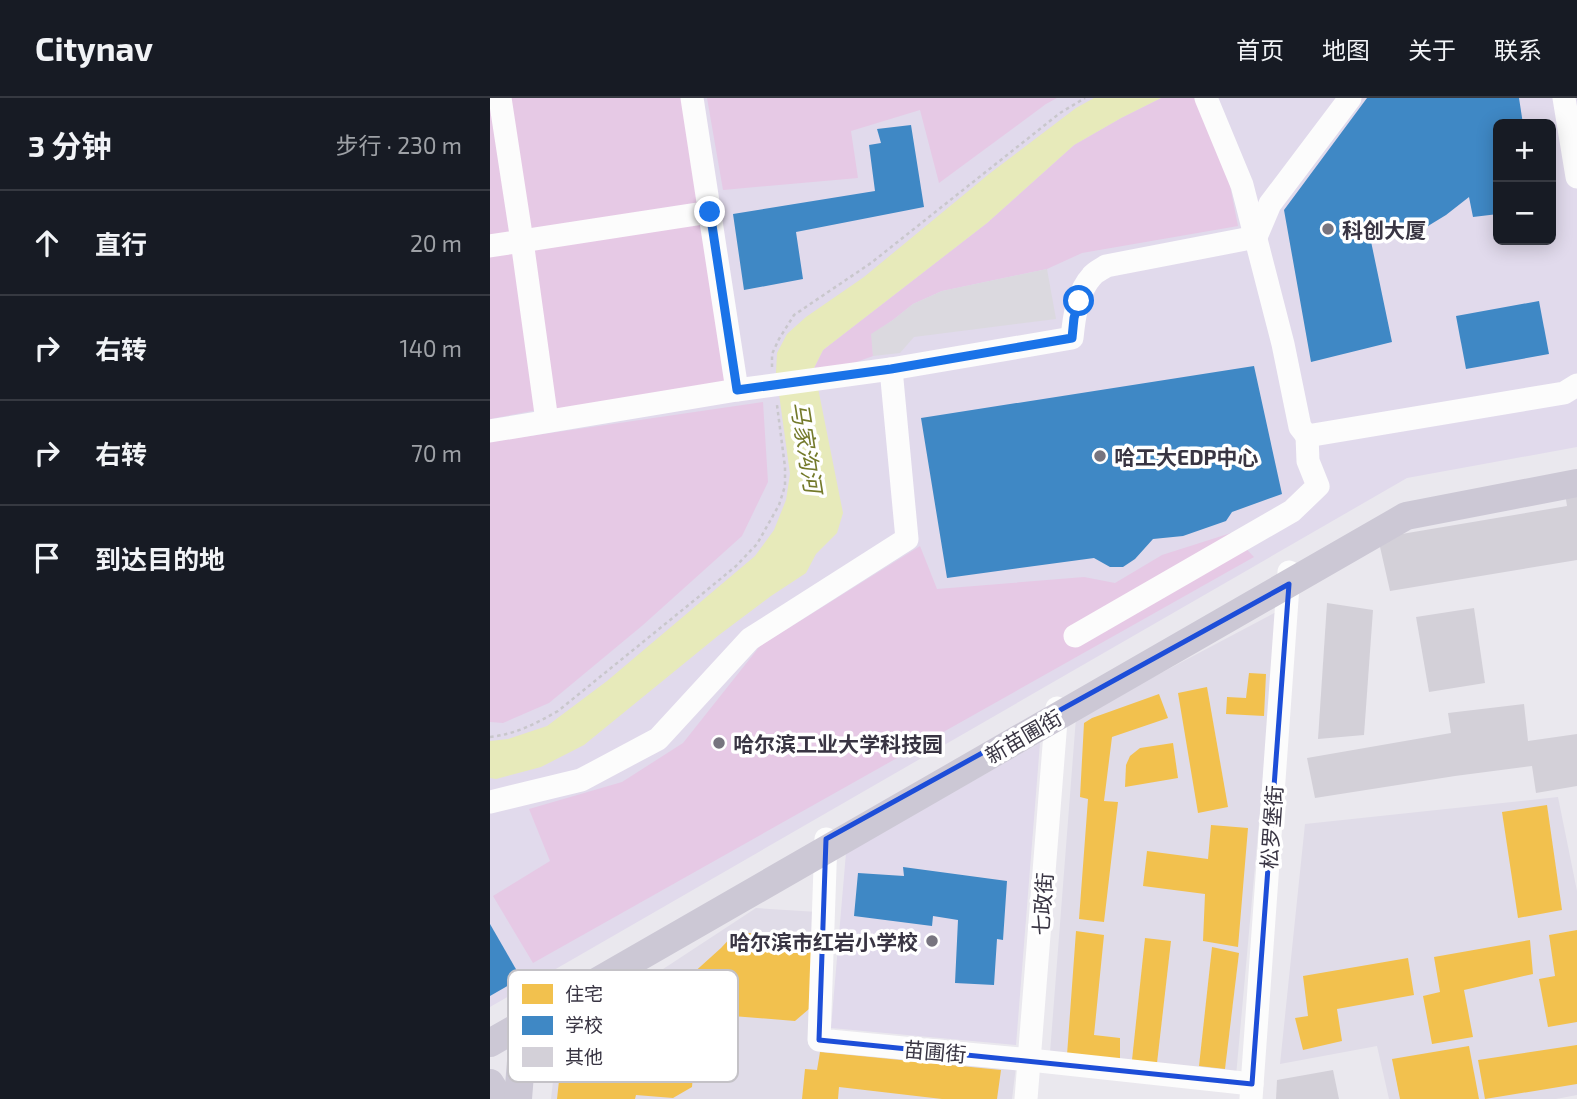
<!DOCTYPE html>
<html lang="zh">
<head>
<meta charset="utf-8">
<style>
	:root { --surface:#171b24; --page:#242831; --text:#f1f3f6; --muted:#9ea1a6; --line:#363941 }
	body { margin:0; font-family:"Exo 2","Noto Sans SC",sans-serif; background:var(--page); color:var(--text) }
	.controls { position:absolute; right:21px; top:21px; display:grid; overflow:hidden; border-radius:10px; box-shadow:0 4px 18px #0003 }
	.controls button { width:63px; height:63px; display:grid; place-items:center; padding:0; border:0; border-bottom:2px solid var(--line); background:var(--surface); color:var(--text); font:35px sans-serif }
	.stop { position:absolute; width:21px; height:21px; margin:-16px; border:5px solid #1a73e8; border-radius:50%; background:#fff }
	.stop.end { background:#1a73e8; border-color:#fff; box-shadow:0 2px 7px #0008 }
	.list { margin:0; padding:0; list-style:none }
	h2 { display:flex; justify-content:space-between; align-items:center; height:91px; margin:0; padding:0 28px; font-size:30px }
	h2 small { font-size:23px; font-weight:400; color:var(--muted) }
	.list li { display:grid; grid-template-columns:46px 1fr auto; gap:21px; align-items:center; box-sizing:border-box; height:105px; padding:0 28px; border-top:2px solid var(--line) }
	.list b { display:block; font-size:26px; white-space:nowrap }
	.list em { font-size:23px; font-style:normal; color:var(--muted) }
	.icon { flex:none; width:38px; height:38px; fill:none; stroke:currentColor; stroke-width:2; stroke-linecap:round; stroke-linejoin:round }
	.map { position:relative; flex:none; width:1087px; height:1001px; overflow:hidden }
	header { display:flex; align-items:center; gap:42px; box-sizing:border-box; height:98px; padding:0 35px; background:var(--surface); border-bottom:2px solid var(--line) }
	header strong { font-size:33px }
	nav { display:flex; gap:38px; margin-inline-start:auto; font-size:24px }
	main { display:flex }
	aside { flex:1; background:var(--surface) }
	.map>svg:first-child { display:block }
</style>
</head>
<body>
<header>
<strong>Citynav</strong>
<nav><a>首页</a><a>地图</a><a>关于</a><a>联系</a></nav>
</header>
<main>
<aside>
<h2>3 分钟<small>步行 · 230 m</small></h2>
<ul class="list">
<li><svg class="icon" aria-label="ahead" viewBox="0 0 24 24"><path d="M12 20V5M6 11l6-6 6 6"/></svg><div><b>直行</b></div><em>20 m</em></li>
<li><svg class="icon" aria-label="right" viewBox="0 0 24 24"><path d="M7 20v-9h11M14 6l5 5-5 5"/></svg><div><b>右转</b></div><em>140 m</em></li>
<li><svg class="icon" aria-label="right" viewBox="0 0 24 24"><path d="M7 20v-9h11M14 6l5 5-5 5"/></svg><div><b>右转</b></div><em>70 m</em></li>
<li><svg class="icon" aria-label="arrive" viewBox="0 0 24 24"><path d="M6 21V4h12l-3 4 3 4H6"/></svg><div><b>到达目的地</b></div></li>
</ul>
</aside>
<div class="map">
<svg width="1087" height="1001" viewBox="0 0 1087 1001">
	<rect width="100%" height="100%" fill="#eae8ee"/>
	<!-- residential -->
	<g fill="#e0dce8">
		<polygon points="788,513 746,978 560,955 586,620"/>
		<polygon points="1068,699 1087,793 1087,997 1066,1001 899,1001 887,948 790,966 815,726"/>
		<polygon points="266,810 328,814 319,946 526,968 522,1001 61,1001 68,940"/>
	</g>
	<!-- education -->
	<g fill="#e1daec" fill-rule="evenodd">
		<path d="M0 0H1087V349L917 380 0 909ZM1008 26H1061V142H1008Z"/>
		<polygon points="550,645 526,947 341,930 356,755"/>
	</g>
	<!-- green -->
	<g fill="#e6c9e5">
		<polygon points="0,0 25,135 0,139"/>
		<polygon points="18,0 194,0 210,110 37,136"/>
		<polygon points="217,0 567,0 556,6 449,85 430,12 361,33 368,80 233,92"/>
		<polygon points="671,0 704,0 736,68 748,128 592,155 557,171 452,193 423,206 403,222 382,236 383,258 350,270 326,277 324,270 333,252 497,125 584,47 631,20"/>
		<polygon points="213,122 238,284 62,315 39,148"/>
		<polygon points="27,150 47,312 0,321 0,154"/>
		<polygon points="273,304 278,384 252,438 153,527 59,605 13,625 0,624 0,344"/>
		<polygon points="741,435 764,459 43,865 3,798 60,763 39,711 132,684 193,645 270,548 430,448 447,491 594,479 625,485 672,457"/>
	</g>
	<!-- parking -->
	<polygon fill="#dbd9df" points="557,171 566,221 424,239 410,255 383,258 381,236 403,222 423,206 452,193"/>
	<!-- water -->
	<polygon fill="#e7eaba" points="604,0 671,0 631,20 584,47 497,125 333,252 324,270 353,415 347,435 326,456 316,475 281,498 229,537 94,647 51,669 6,681 0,680 0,643 18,641 57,628 117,583 265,458 284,432 296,402 300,376 286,274 287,255 297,236 316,219 374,179 499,76 586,10"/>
	<!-- homes -->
	<g fill="#f2c14e">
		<polygon points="759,575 776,576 774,618 736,616 737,599 756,600"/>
		<polygon points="717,589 738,709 708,715 688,595"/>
		<polygon points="669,596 678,620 622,639 614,703 628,704 614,824 589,821 598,701 590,699 594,625 602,620"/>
		<polygon points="683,645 688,680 635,689 636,667 640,658 650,650"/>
		<polygon points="1057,707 1072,812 1028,820 1012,714"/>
		<polygon points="721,727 758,730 748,849 713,843 715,796 653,788 657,753 718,761"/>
		<polygon points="1087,832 1087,924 1058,929 1049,881 1065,878 1059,837"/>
		<polygon points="586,833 614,837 604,937 630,940 630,963 577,957"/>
		<polygon points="245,835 323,836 319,911 305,923 205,915 195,927 206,940 202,989 183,1000 146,997 145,1001 67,1001 72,955 150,923 231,850"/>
		<polygon points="655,840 681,843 667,965 642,962"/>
		<polygon points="1040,842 1043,876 974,892 983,939 942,946 933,898 950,894 944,859"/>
		<polygon points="722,849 749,855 735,971 709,968"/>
		<polygon points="918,860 924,897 847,911 852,943 813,952 805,920 818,918 813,878"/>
		<polygon points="1087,947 1087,986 995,1001 988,962"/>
		<polygon points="979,948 989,1001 910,1001 902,961"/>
		<polygon points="330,954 511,972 507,1001 452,1001 349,989 348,1001 312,1001 315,971 327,972"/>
	</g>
	<!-- schools -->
	<g fill="#3f88c5">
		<polygon points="877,0 1029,0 1033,26 1008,26 1008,116 983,119 979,99 956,117 938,128 917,133 893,134 878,129 902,244 821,264 794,112"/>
		<polygon points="421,27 434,109 306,134 313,181 254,192 243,116 385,93 379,47 391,45 387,31"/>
		<polygon points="1049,203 1059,256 976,271 966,218"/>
		<polygon points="764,268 792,396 742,414 736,423 693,438 663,441 645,461 633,469 620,469 604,460 457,480 431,320"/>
		<polygon points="413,769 517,783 513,842 507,841 504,887 465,885 468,822 443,818 442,828 364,818 368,775 414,778"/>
		<polygon points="0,826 31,880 0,898"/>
	</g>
	<!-- building -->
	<g fill="#d3d0d8">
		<polygon points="1087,393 1087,462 900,493 888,440 1077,408 1075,395"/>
		<polygon points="837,505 883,512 874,637 828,641"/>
		<polygon points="984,510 995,585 939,594 926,519"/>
		<polygon points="1034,606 1038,643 1087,636 1087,688 1046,695 1042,668 965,678 825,700 817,660 961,635 958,615"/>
		<polygon points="843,972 849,1001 786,1001 787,982"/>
	</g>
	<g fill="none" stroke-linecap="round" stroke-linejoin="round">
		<!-- path -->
		<g stroke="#c9c7cc" stroke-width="2.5" stroke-dasharray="3.5 3.5" stroke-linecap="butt">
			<polyline points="282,269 282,256 289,241 304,217 381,165 570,15 595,0"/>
			<path d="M0 639C26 636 45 626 68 613L217 492 246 468 267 446 289 407 295 388V369L287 307"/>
		</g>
		<!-- minor -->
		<g stroke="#fcfcfc" stroke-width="23">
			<polyline points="10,0 32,143 57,323"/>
			<polyline points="202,0 247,292"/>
			<polyline points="716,0 752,87 793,246 810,329 817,338 1074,295 1087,287"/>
			<polyline points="1074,0 1087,79"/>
			<polyline points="0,148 220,114"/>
			<path d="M0 333 247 292 401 271 582 240C584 220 587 194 602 178 605 174 612 171 616 168L766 139 780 106 860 0"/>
			<polyline points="585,538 802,413 828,388 818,363 817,338"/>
			<polyline points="0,704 91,682 168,641 260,541 417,441 401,271"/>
			<polyline points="336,741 329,942 540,962 762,986"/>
			<polyline points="536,1001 567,610"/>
			<polyline points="761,1001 799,474"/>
		</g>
		<!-- major -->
		<g stroke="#ccc8d5" stroke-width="28">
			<polyline points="0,945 916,418 1087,385"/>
			<polyline points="0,985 10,1001"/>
			<polyline points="28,1001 35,913"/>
		</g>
	</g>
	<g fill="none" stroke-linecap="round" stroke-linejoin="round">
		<!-- route -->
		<polyline stroke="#1a73e8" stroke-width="9" points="220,114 247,292 401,271 582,240 584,220 589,203"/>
	</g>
	<!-- marked area -->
	<path fill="none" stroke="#1d4ed8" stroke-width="5" stroke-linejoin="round" d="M799 486 762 986 329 942 336 741Z"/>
	<!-- markers -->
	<g fill="#77747f" stroke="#fff" stroke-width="2.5">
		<circle cx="838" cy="131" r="7"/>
		<circle cx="610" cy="358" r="7"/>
		<circle cx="229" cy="645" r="7"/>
		<circle cx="442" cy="843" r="7"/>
	</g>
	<g text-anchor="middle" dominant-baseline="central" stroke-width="7" stroke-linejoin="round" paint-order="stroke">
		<!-- poi labels -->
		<g font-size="21" font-weight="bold" fill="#393543" stroke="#fff" text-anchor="start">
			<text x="852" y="131">科创大厦</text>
			<text x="624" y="358">哈工大EDP中心</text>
			<text x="243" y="645">哈尔滨工业大学科技园</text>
			<text x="428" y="843" text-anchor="end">哈尔滨市红岩小学校</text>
		</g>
		<!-- street labels -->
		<g font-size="21" fill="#393543" stroke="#fff">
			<text transform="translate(533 638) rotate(-30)">新苗圃街</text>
			<text transform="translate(781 729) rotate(-86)">松罗堡街</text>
			<text transform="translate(552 806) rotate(-86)">七政街</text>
			<text transform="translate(445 953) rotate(5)">苗圃街</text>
		</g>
		<!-- water labels -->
		<g font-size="23" font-style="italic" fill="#747a2b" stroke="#fff">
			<text transform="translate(317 349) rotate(81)">马家沟河</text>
		</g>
	</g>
	<!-- legend -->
	<rect x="18" y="872" width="230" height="112" rx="10" fill="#fff" stroke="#c4c2c7" stroke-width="2"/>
	<rect x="32" y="886" width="31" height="20" fill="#f2c14e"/>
	<rect x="32" y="918" width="31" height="19" fill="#3f88c5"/>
	<rect x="32" y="949" width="31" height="20" fill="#d3d0d8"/>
	<g font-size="19" fill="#393543">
		<text x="75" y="903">住宅</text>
		<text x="75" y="934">学校</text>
		<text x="75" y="966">其他</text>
	</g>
</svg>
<div class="controls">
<button>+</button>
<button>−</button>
</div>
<div class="stop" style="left:589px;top:203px"></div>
<div class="stop end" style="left:220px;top:114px"></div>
</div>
</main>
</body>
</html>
